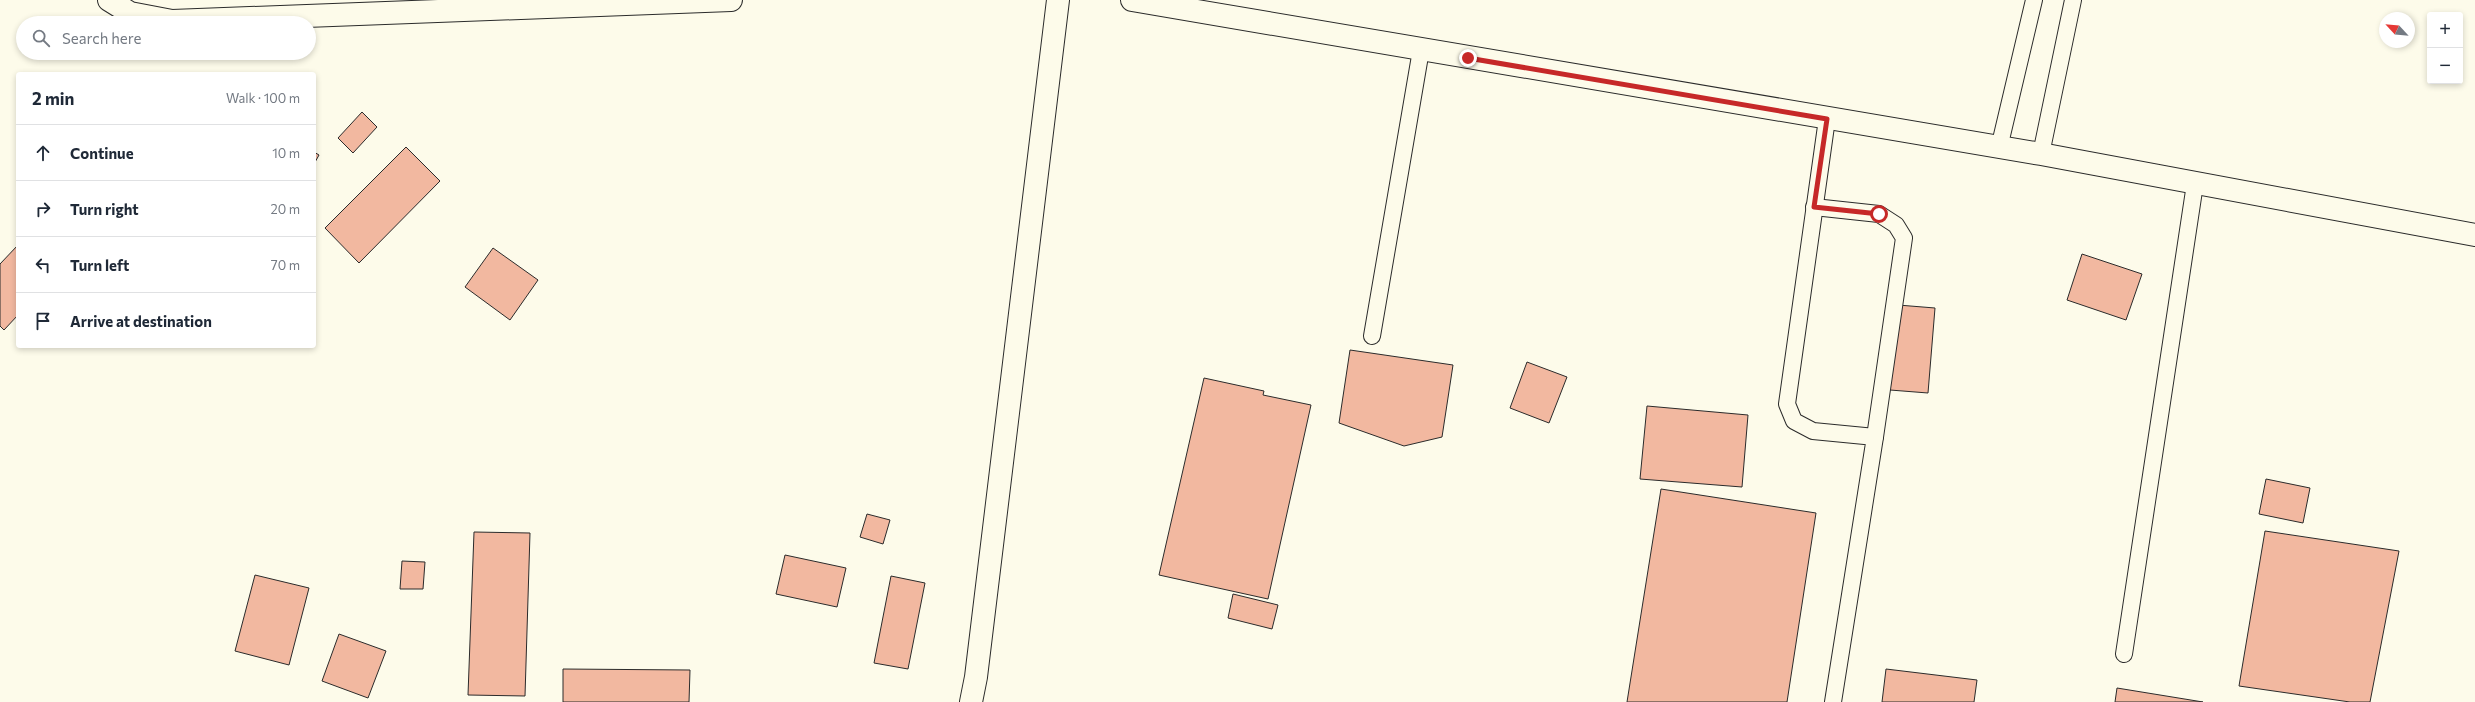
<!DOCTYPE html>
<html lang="en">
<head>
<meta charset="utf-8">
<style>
	:root { --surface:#fff; --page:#f2f2f3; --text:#1f2937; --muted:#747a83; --line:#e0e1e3 }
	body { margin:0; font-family:Commissioner,sans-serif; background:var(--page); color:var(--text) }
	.controls { position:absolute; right:12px; top:12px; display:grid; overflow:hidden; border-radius:4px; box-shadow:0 2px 6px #0003 }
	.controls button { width:36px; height:36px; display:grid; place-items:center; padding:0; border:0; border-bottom:1px solid var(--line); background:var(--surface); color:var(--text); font:20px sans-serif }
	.compass { position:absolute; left:2379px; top:12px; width:36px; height:36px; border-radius:50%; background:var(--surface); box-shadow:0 2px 6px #0003; rotate:296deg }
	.stop { position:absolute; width:12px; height:12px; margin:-9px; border:3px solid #c62828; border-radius:50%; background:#fff }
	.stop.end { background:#c62828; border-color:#fff; box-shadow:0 1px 4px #0008 }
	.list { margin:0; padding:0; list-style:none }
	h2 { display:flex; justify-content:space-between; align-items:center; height:52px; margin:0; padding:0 16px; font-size:17px }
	h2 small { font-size:13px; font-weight:400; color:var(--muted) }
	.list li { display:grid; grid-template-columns:26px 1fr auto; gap:12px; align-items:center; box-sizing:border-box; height:56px; padding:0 16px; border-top:1px solid var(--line) }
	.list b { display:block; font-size:15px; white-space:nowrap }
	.list em { font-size:13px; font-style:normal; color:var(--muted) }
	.icon { flex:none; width:22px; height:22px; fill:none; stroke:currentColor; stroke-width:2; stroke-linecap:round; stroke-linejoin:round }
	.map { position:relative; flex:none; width:2475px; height:702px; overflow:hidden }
	.search { position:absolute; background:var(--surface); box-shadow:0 2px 6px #0003; left:16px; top:16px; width:300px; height:44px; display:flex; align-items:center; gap:10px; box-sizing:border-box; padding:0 14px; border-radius:22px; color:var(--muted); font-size:15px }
	.panel { position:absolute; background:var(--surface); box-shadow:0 2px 6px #0003; left:16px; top:72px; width:300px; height:276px; border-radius:4px }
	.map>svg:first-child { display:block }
</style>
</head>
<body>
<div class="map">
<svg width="2475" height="702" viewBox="0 0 2475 702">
	<rect width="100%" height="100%" fill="#fdfbea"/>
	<!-- building -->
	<g fill="#f2b8a0" stroke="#2b2b2b">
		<polygon points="362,112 377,127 353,153 338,138"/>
		<polygon points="406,147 440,181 359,263 325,228"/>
		<polygon points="314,152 319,155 314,164"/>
		<polygon points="18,245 18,315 4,330 0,326 0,264"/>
		<polygon points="493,248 538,280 510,320 465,287"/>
		<polygon points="2082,254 2142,274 2126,320 2067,300"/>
		<polygon points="1898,305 1935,308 1928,393 1890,390"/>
		<polygon points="1350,350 1453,365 1442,437 1404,446 1339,423"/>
		<polygon points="1527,362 1567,377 1549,423 1510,408"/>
		<polygon points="1204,378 1264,391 1263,395 1311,405 1268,599 1159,575"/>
		<polygon points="1647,406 1748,415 1742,487 1640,479"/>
		<polygon points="2266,479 2310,488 2303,523 2259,514"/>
		<polygon points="1661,489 1816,513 1787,702 1627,702"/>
		<polygon points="867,514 890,520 883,544 860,537"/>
		<polygon points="2265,531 2399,551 2370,702 2350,702 2239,686"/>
		<polygon points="474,532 530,533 525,696 468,695"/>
		<polygon points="785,555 846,568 837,607 776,594"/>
		<polygon points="402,561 425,562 423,589 400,589"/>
		<polygon points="255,575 309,588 289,665 235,651"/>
		<polygon points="891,576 925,583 908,669 874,663"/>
		<polygon points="1233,594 1278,605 1272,629 1228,618"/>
		<polygon points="339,634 386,651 368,698 322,681"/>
		<polygon points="563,669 690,670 689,702 563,702"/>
		<polygon points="1886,669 1977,680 1974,702 1882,702"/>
		<polygon points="2117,688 2203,702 2115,702"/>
	</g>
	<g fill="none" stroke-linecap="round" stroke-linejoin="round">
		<!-- service casing -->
		<g stroke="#2b2b2b" stroke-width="18">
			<g id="service">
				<polyline points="1827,119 1787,404 1794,421 1813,431 1875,437 1833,702"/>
				<polyline points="1999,148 2034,0"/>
				<polyline points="2041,154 2073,0"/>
				<polyline points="1814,207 1879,214 1896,225 1904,238 1875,437"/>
				<polyline points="1372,336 1421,50"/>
				<polyline points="2124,654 2195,184"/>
			</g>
		</g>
		<!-- minor casing -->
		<g stroke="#2b2b2b" stroke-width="24">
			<g id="minor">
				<polyline points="109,0 130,13 172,21 731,0"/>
				<polyline points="1132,0 2041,154 2475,235"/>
				<polyline points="971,702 976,677 1058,0"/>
			</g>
		</g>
		<!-- service -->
		<use href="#service" stroke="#fdfbea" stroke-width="16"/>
		<!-- minor -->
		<use href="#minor" stroke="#fdfbea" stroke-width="22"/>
	</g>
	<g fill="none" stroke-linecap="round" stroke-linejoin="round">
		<!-- route -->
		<polyline stroke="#c62828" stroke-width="5" points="1468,58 1827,119 1814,207 1879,214"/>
	</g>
</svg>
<div class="controls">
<button>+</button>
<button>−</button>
</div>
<svg class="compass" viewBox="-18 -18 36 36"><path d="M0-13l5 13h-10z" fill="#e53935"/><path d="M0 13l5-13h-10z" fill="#747a83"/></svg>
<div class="stop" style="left:1879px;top:214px"></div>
<div class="stop end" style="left:1468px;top:58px"></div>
<div class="search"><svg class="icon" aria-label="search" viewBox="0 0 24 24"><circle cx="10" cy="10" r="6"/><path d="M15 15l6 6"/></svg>Search here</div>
<section class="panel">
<h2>2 min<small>Walk · 100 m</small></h2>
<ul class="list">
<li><svg class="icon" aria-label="ahead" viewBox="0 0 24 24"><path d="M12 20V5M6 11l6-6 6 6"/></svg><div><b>Continue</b></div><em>10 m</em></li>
<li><svg class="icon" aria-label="right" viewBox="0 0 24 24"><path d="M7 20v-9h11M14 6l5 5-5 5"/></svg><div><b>Turn right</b></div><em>20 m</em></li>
<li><svg class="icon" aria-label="left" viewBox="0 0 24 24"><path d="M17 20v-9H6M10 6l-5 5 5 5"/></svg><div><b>Turn left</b></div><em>70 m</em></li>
<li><svg class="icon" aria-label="arrive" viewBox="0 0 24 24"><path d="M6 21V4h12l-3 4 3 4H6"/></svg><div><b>Arrive at destination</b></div></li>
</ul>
</section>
</div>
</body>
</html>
